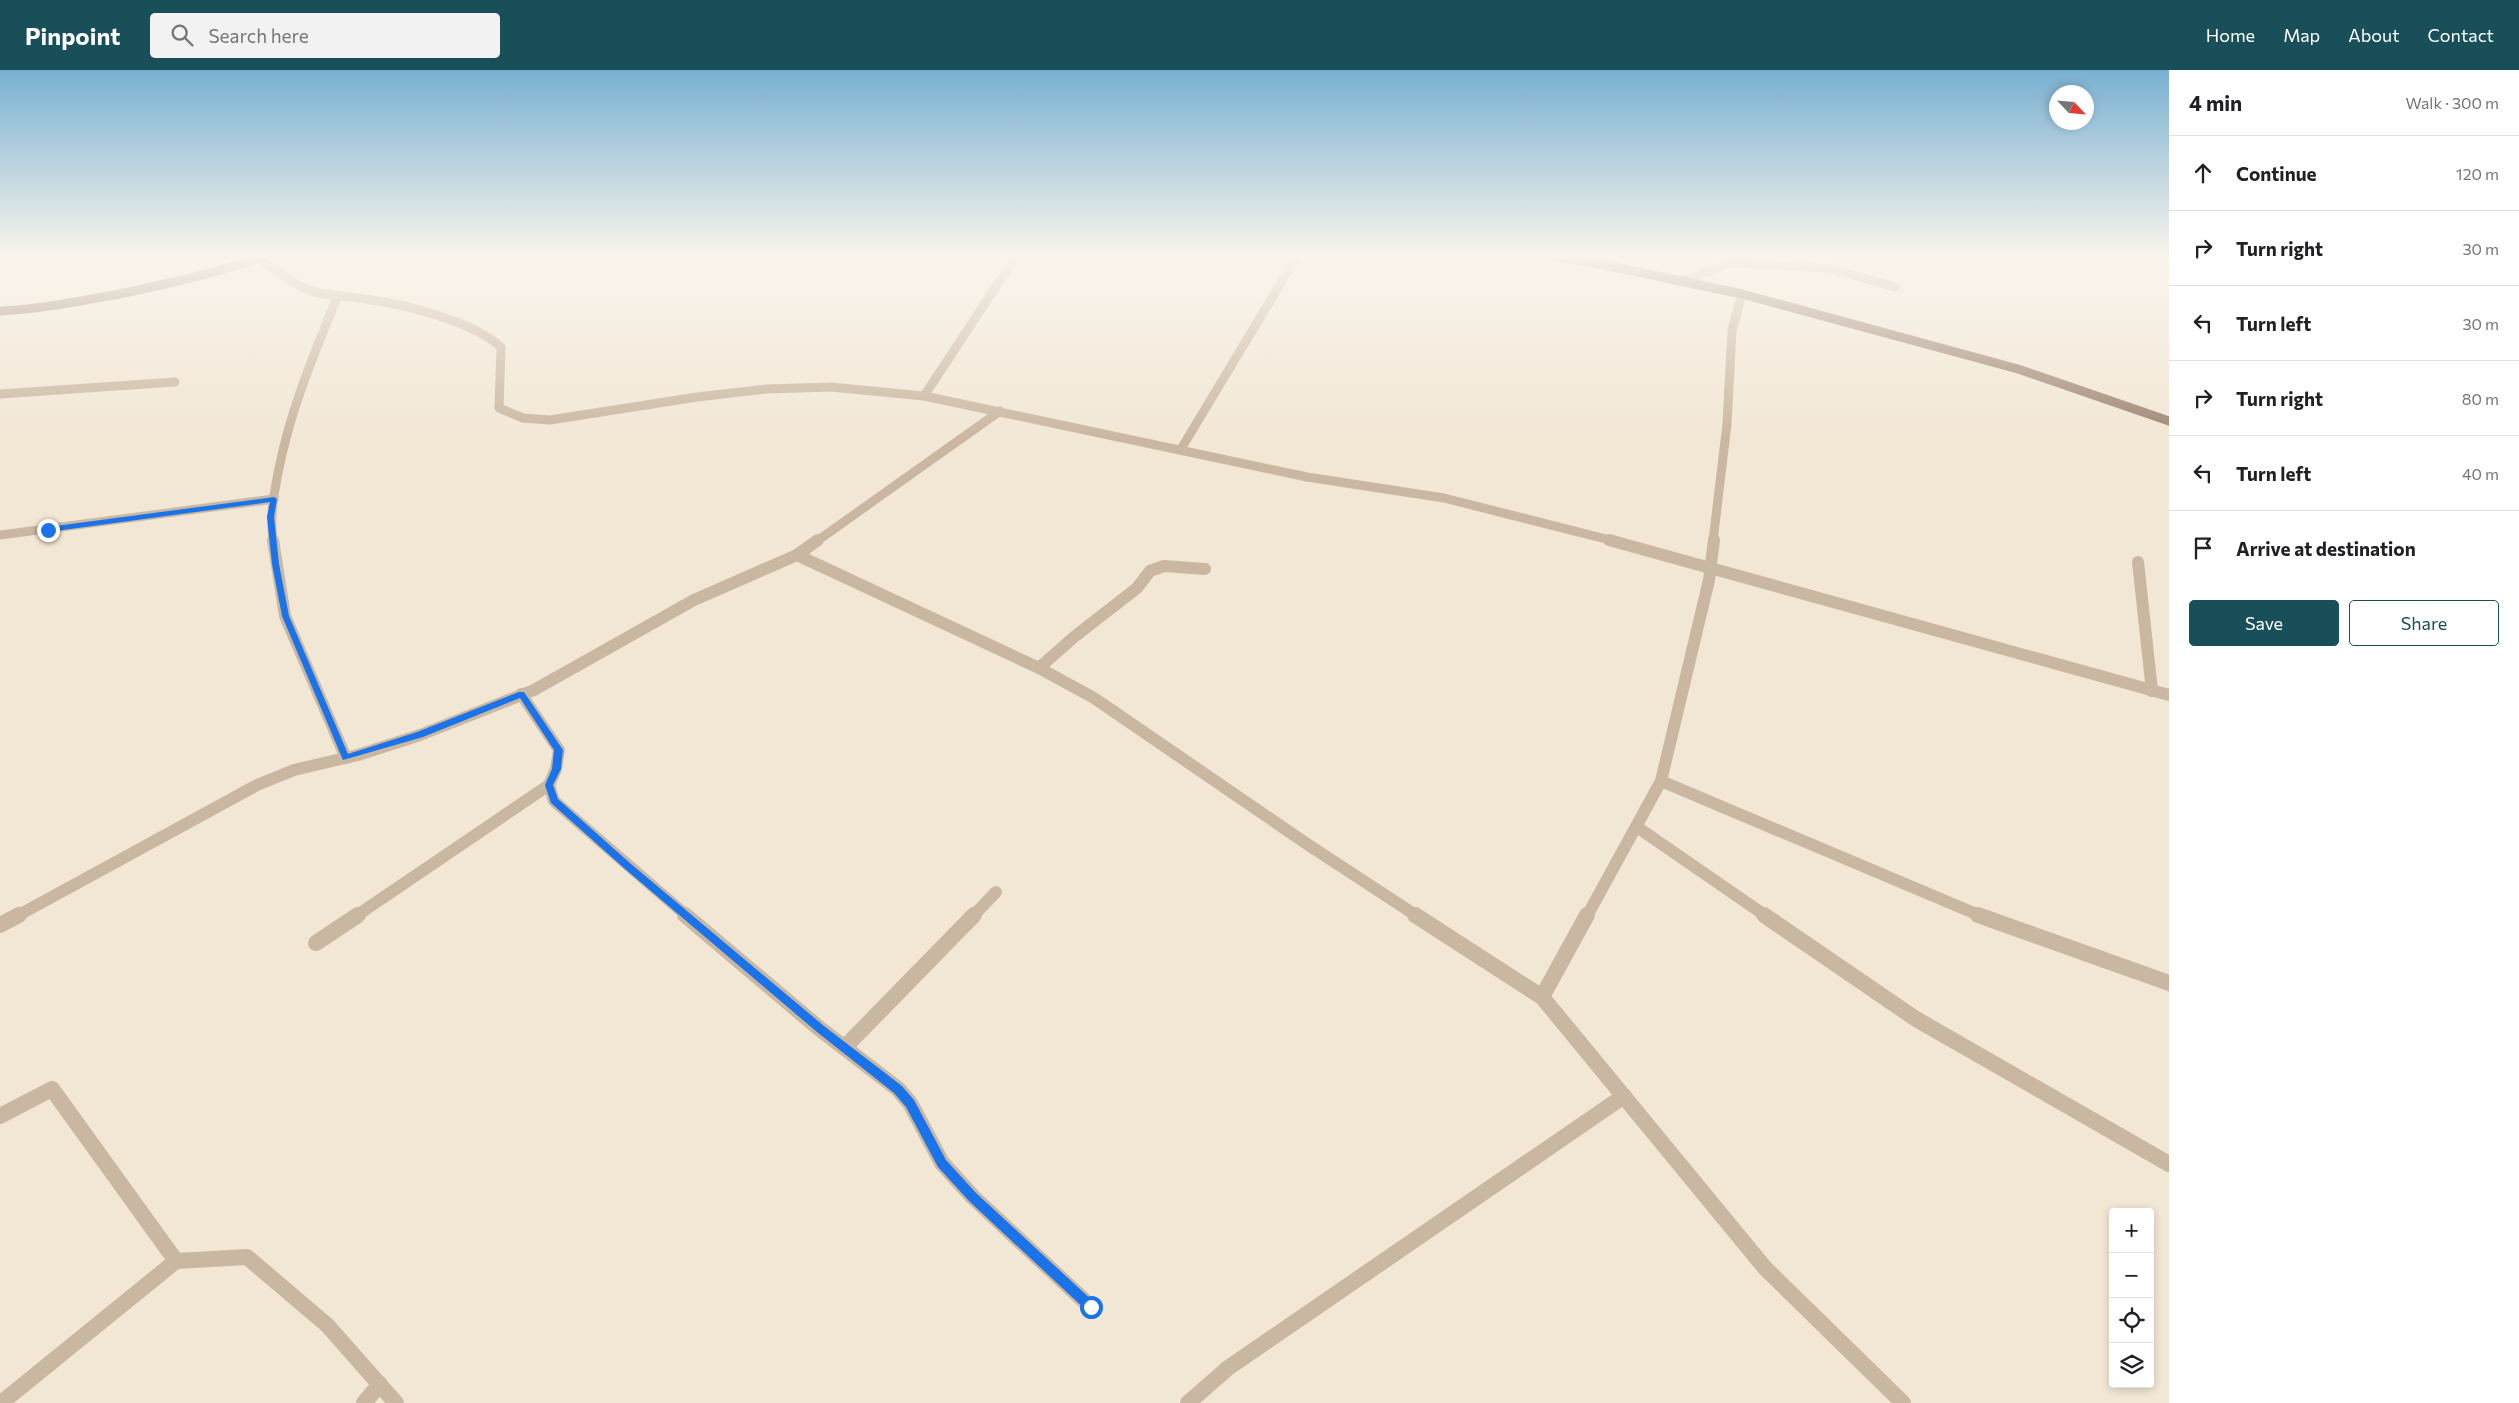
<!DOCTYPE html>
<html lang="en">
<head>
<meta charset="utf-8">
<style>
	:root { --surface:#fff; --page:#f2f2f2; --text:#202124; --muted:#757577; --line:#e0e0e0; --accent:#184f58 }
	body { margin:0; font-family:Commissioner,sans-serif; background:var(--page); color:var(--text) }
	.controls { position:absolute; right:15px; bottom:15px; display:grid; overflow:hidden; border-radius:5px; box-shadow:0 2px 8px #0003 }
	.controls button { width:45px; height:45px; display:grid; place-items:center; padding:0; border:0; border-bottom:1px solid var(--line); background:var(--surface); color:var(--text); font:25px sans-serif }
	.compass { position:absolute; left:2049px; top:15px; width:45px; height:45px; border-radius:50%; background:var(--surface); box-shadow:0 2px 8px #0003; rotate:116deg }
	.stop { position:absolute; width:15px; height:15px; margin:-11px; border:4px solid #1a73e8; border-radius:50%; background:#fff }
	.stop.end { background:#1a73e8; border-color:#fff; box-shadow:0 1px 5px #0008 }
	.list { margin:0; padding:0; list-style:none }
	h2 { display:flex; justify-content:space-between; align-items:center; height:65px; margin:0; padding:0 20px; font-size:21px }
	h2 small { font-size:16px; font-weight:400; color:var(--muted) }
	.list li { display:grid; grid-template-columns:32px 1fr auto; gap:15px; align-items:center; box-sizing:border-box; height:75px; padding:0 20px; border-top:1px solid var(--line) }
	.list b { display:block; font-size:19px; white-space:nowrap }
	.list em { font-size:16px; font-style:normal; color:var(--muted) }
	.actions { display:flex; gap:10px; padding:15px 20px }
	.actions a { flex:1; padding:11px 0; border:1px solid var(--accent); border-radius:5px; text-align:center; font-size:18px; color:var(--accent) }
	.actions .main { background:var(--accent); color:#fff }
	.icon { flex:none; width:28px; height:28px; fill:none; stroke:currentColor; stroke-width:2; stroke-linecap:round; stroke-linejoin:round }
	.map { position:relative; flex:none; width:2169px; height:1333px; overflow:hidden }
	header { display:flex; align-items:center; gap:30px; box-sizing:border-box; height:70px; padding:0 25px; background:var(--accent); color:#fff }
	header strong { font-size:24px }
	nav { display:flex; gap:28px; margin-inline-start:auto; font-size:18px }
	.search { width:350px; height:45px; background:var(--page); display:flex; align-items:center; gap:12px; box-sizing:border-box; padding:0 18px; border-radius:5px; color:var(--muted); font-size:19px }
	main { display:flex }
	aside { flex:1; background:var(--surface) }
	.map>svg:first-child { display:block }
</style>
</head>
<body>
<header>
<strong>Pinpoint</strong>
<div class="search"><svg class="icon" aria-label="search" viewBox="0 0 24 24"><circle cx="10" cy="10" r="6"/><path d="M15 15l6 6"/></svg>Search here</div>
<nav><a>Home</a><a>Map</a><a>About</a><a>Contact</a></nav>
</header>
<main>
<div class="map">
<svg width="2169" height="1333" viewBox="0 0 2169 1333">
	<rect width="100%" height="100%" fill="#f2e7d5"/>
	<g fill="none" stroke-linecap="round" stroke-linejoin="round">
		<!-- lane -->
		<polyline stroke="#cab7a1" stroke-width="9" points="1729,193 1827,198 1895,217"/>
		<!-- street-far2 -->
		<g stroke="#cab7a1" stroke-width="9">
			<path d="M259 189C274 198 289 211 304 218 322 226 346 226 365 229 404 234 472 251 501 277L499 338 523 348 550 350 697 327 767 319 831 317 924 326 1307 407 1444 428 1614 471"/>
			<polyline points="1684,211 1754,183"/>
			<polyline points="0,324 175,312"/>
			<polyline points="924,326 1018,183"/>
			<polyline points="1181,379 1299,183"/>
			<polyline points="0,465 274,429"/>
			<path d="M273 471C270 445 273 429 278 403 290 340 314 284 338 225"/>
			<polyline points="817,471 1000,341"/>
			<polyline points="1713,471 1727,354 1732,260 1742,224"/>
		</g>
		<!-- street-far1 -->
		<g stroke="#cab7a1" stroke-width="12">
			<polyline points="273,470 285,546 346,688"/>
			<polyline points="1609,470 2169,625"/>
			<polyline points="797,485 818,470"/>
			<polyline points="2138,492 2152,621"/>
			<polyline points="1039,598 1074,567 1137,518 1150,501 1164,496 1205,499"/>
			<polyline points="1661,711 1981,846"/>
			<polyline points="549,715 554,731 687,846"/>
			<polyline points="1637,757 1766,846"/>
			<polyline points="17,846 257,715 294,700 358,685 420,665 534,620 694,530 797,485 1039,598 1094,628 1307,774 1417,846"/>
			<polyline points="356,846 549,715 556,699 559,680 521,624"/>
			<polyline points="973,846 996,822"/>
			<polyline points="1587,846 1661,711 1709,510 1714,470"/>
		</g>
		<!-- street -->
		<g stroke="#cab7a1" stroke-width="16">
			<polyline points="685,845 820,959 898,1019 910,1033 942,1093 973,1127 1091,1237"/>
			<polyline points="1415,845 1542,927 1765,1198 1903,1333"/>
			<polyline points="1764,845 1916,949 2169,1094"/>
			<polyline points="1978,845 2169,913"/>
			<polyline points="0,855 19,845"/>
			<polyline points="316,873 358,845"/>
			<polyline points="1542,927 1587,845"/>
			<polyline points="845,977 974,845"/>
			<polyline points="0,1046 52,1019 176,1191 247,1187 327,1255 396,1333"/>
			<polyline points="1,1333 176,1191"/>
			<polyline points="364,1333 380,1314"/>
			<polyline points="1188,1333 1228,1298 1624,1026"/>
		</g>
		<!-- secondary -->
		<g stroke="#9e8673" stroke-width="9">
			<polyline points="1533,183 1605,195 1742,224 2018,299 2169,351"/>
			<path d="M0 241C39 239 76 232 114 225 169 214 222 202 274 183"/>
		</g>
	</g>
	<!-- sky -->
	<linearGradient id="sky" x2="0" y2="1"><stop stop-color="#79b0d2"/><stop offset="0.5" stop-color="#f9f4ec"/><stop offset="1" stop-color="#f9f4ec" stop-opacity="0"/></linearGradient>
	<rect width="2169" height="369" fill="url(#sky)"/>
	<!-- route -->
	<polygon fill="#1a73e8" points="274,427 277,429 274,447 279,494 289,546 348,684 417,662 519,622 524,622 563,680 561,699 553,715 558,729 631,794 824,956 902,1016 914,1030 946,1090 976,1123 1095,1233 1095,1241 1087,1241 969,1131 938,1097 906,1037 894,1023 817,962 625,799 551,733 545,715 552,699 554,680 520,628 423,667 343,690 282,546 272,494 267,447 270,432 48,462 44,460 48,457"/>
</svg>
<div class="controls">
<button>+</button>
<button>−</button>
<button><svg class="icon" aria-label="locate" viewBox="0 0 24 24"><circle cx="12" cy="12" r="6"/><path d="M12 2v4M12 18v4M2 12h4M18 12h4"/></svg></button>
<button><svg class="icon" aria-label="layers" viewBox="0 0 24 24"><path d="M12 4l9 5-9 5-9-5zM3 14l9 5 9-5"/></svg></button>
</div>
<svg class="compass" viewBox="-18 -18 36 36"><path d="M0-13l5 13h-10z" fill="#e53935"/><path d="M0 13l5-13h-10z" fill="#757577"/></svg>
<div class="stop" style="left:1091px;top:1237px"></div>
<div class="stop end" style="left:48px;top:460px"></div>
</div>
<aside>
<h2>4 min<small>Walk · 300 m</small></h2>
<ul class="list">
<li><svg class="icon" aria-label="ahead" viewBox="0 0 24 24"><path d="M12 20V5M6 11l6-6 6 6"/></svg><div><b>Continue</b></div><em>120 m</em></li>
<li><svg class="icon" aria-label="right" viewBox="0 0 24 24"><path d="M7 20v-9h11M14 6l5 5-5 5"/></svg><div><b>Turn right</b></div><em>30 m</em></li>
<li><svg class="icon" aria-label="left" viewBox="0 0 24 24"><path d="M17 20v-9H6M10 6l-5 5 5 5"/></svg><div><b>Turn left</b></div><em>30 m</em></li>
<li><svg class="icon" aria-label="right" viewBox="0 0 24 24"><path d="M7 20v-9h11M14 6l5 5-5 5"/></svg><div><b>Turn right</b></div><em>80 m</em></li>
<li><svg class="icon" aria-label="left" viewBox="0 0 24 24"><path d="M17 20v-9H6M10 6l-5 5 5 5"/></svg><div><b>Turn left</b></div><em>40 m</em></li>
<li><svg class="icon" aria-label="arrive" viewBox="0 0 24 24"><path d="M6 21V4h12l-3 4 3 4H6"/></svg><div><b>Arrive at destination</b></div></li>
</ul>
<div class="actions"><a class="main">Save</a><a>Share</a></div>
</aside>
</main>
</body>
</html>
